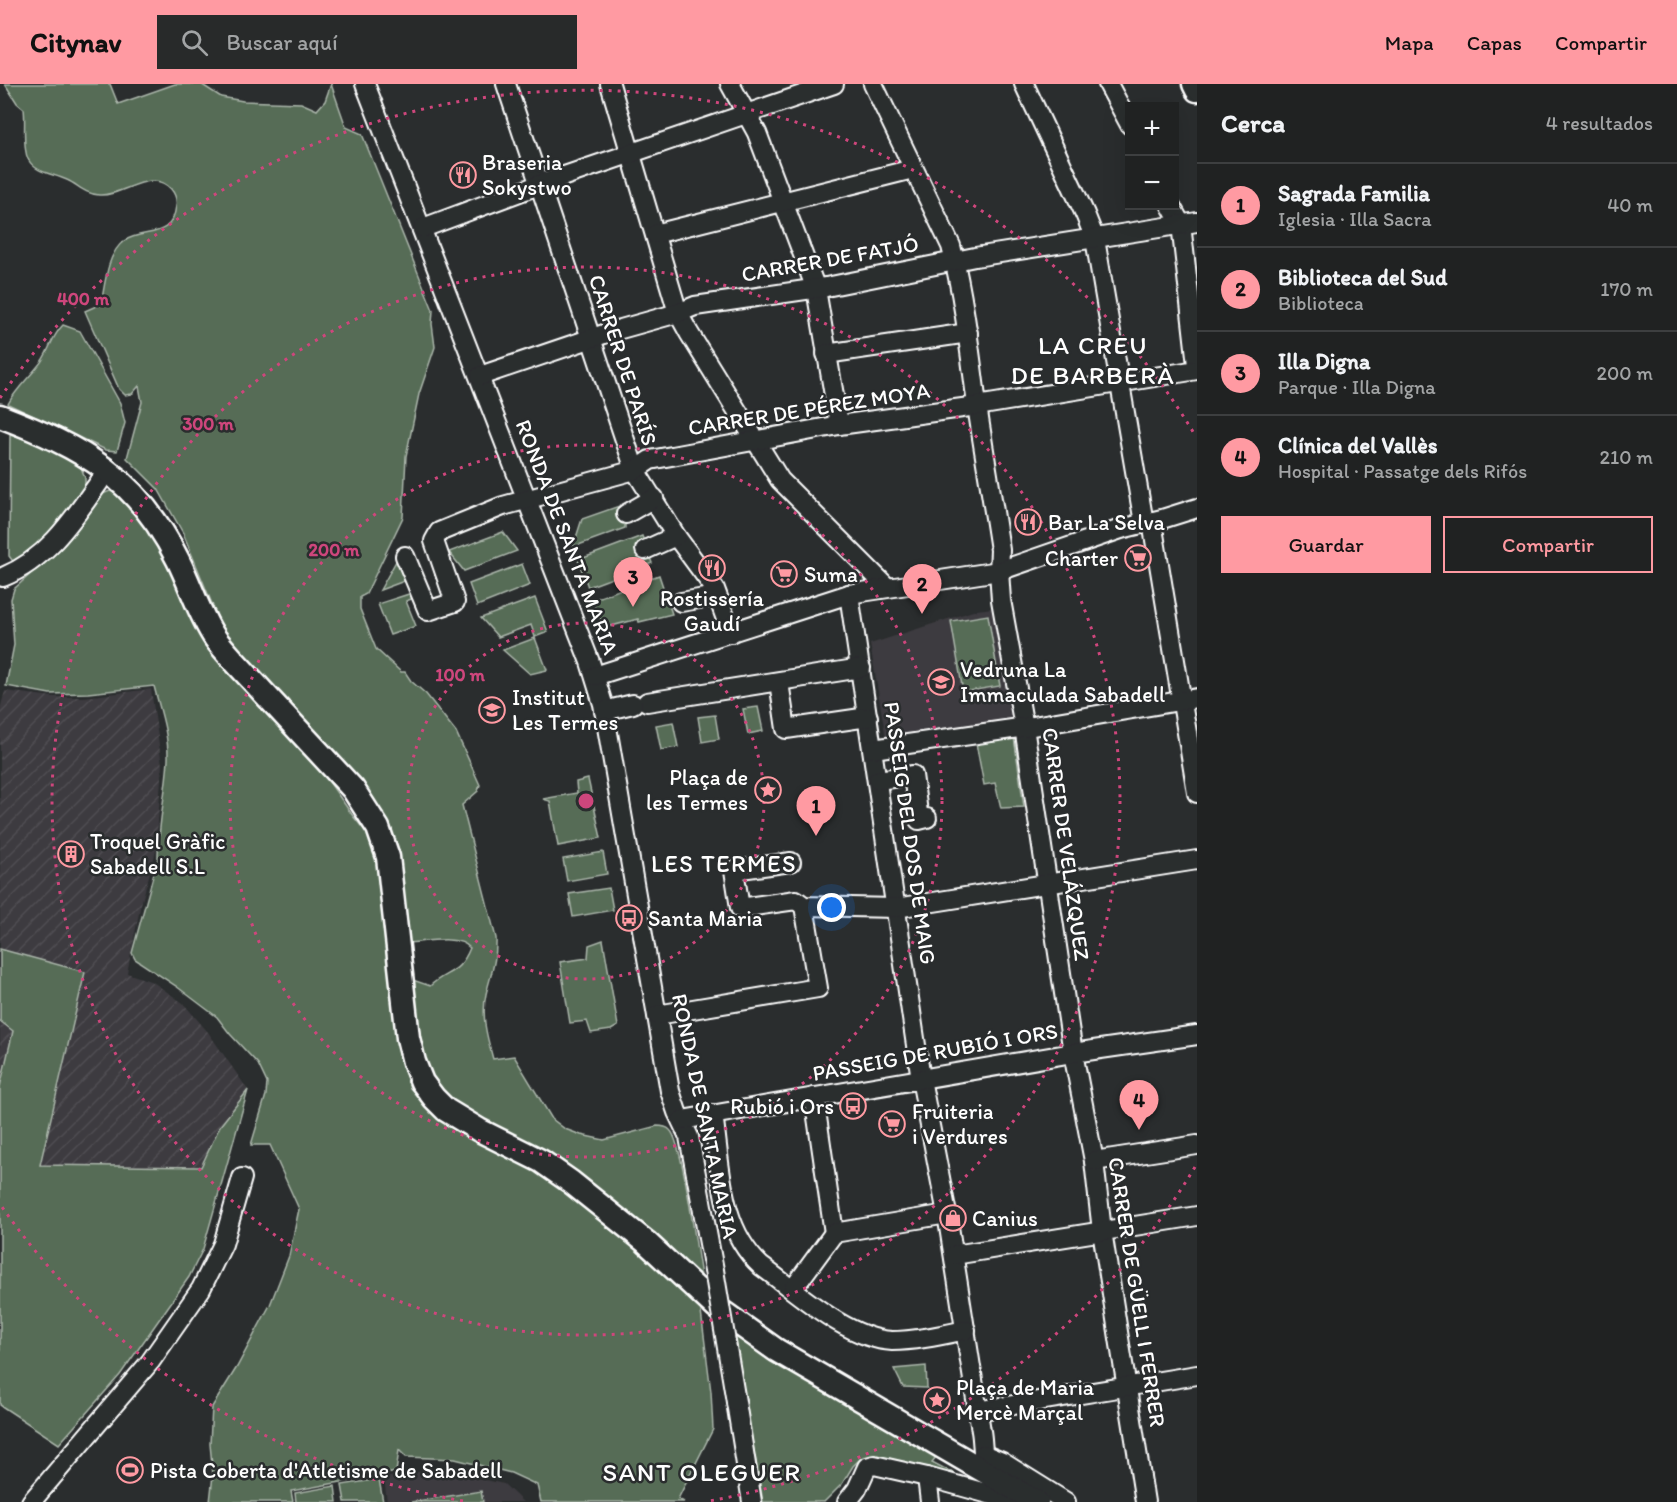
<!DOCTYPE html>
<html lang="es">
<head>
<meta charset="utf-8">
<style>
	:root { --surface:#202222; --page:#282a2a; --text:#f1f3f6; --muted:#a2a4a5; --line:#3d3f40; --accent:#ff9aa2 }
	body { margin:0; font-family:Itim,sans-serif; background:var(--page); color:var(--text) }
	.controls { position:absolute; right:18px; top:18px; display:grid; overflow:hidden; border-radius:0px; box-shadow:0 6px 24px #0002 }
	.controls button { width:54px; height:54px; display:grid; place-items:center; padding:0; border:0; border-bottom:2px solid var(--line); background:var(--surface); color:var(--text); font:30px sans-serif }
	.you { position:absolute; left:832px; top:824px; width:21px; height:21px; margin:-15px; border:4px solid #fff; border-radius:50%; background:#1a73e8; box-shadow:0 0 0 9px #1a73e833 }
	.badge { display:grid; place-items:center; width:39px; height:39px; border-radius:50%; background:var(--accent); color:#111; font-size:20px; font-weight:700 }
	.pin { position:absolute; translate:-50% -50px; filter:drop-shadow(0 2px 3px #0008) }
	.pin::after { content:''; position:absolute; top:32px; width:21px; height:18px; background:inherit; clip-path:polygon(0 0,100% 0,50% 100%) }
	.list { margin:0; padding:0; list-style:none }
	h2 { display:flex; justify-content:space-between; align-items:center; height:78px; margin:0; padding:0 24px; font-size:26px }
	h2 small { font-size:20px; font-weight:400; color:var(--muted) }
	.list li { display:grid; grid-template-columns:39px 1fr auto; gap:18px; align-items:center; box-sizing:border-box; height:84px; padding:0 24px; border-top:2px solid var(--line) }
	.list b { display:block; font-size:22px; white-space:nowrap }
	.list p { margin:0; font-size:20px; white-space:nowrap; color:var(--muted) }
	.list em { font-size:20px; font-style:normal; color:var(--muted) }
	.actions { display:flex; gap:12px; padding:18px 24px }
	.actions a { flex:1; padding:14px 0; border:2px solid var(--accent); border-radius:0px; text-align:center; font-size:21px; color:var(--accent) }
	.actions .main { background:var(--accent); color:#111 }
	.icon { flex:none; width:33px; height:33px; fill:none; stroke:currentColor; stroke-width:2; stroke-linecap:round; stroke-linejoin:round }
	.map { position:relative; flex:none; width:1197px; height:1418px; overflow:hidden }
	header { display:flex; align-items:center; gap:36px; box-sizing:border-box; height:84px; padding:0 30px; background:var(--accent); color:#111 }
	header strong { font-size:28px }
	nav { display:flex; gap:33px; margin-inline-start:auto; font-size:21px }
	.search { width:420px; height:54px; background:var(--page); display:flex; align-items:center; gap:15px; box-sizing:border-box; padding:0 21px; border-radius:0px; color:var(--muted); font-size:22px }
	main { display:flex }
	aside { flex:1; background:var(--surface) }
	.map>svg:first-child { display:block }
</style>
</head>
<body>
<header>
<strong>Citynav</strong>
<div class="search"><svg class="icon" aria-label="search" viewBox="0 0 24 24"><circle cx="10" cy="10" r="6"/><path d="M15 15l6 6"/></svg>Buscar aquí</div>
<nav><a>Mapa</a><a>Capas</a><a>Compartir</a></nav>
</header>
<main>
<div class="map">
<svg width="1197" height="1418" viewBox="0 0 1197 1418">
	<defs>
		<pattern id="industrial-furrows" width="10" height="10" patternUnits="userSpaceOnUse" patternTransform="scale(1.5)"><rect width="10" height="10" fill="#3c3a3f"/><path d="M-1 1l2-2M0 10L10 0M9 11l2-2" fill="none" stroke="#504e52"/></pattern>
	</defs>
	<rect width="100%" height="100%" fill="#2a2d2e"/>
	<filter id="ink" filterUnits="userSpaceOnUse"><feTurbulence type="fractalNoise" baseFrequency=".0167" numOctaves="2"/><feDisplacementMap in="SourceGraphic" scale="12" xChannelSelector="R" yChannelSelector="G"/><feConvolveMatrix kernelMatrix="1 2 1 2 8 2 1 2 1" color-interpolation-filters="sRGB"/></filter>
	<g filter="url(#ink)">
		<!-- built -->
		<g fill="#3c3a3f">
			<polygon points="993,524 1011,635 886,655 870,560 976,526"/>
			<polygon points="435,1385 504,1400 523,1418 387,1418 384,1394"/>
		</g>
		<!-- industrial -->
		<g fill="url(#industrial-furrows)">
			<polygon points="151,605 162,681 156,767 140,824 127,889 153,898 183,919 208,948 248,1006 220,1042 201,1083 40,1081 85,889 0,865 0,625 5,607 54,613 84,613"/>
			<polygon points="0,937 13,947 0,1003"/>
		</g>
		<!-- green -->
		<g fill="#576c57" stroke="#abb6ab" stroke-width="1.5">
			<path d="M5 0H110L118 20 175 0H201L221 13 243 17 301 19 317 26 325 17 331 0 346 43 362 50 433 226 432 240 435 263 419 310 406 372 403 433 366 510 360 513V525L376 565 401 588H405L411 597 426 610 456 648 480 701 478 707 462 721 496 854C497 875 491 890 486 910 481 932 487 953 493 975L514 972 552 1035 565 1045 581 1051 604 1056 657 1042C661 1042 666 1042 670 1046 683 1058 697 1172 702 1197L445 1014 430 995 415 946 413 896 430 902C447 886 459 891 470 864 459 850 425 858 408 859L401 783 394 755 224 549 183 449 158 405 127 374 142 318 139 302 132 310 125 311 119 305 85 227 101 220C105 201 107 169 124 157 145 144 172 156 176 122 177 117 175 110 171 105 152 83 122 113 99 111 85 110 78 101 67 96 53 89 36 90 28 75 22 63 26 39 24 25L17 19Z"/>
			<path d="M63 241 80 247 120 319 125 339 117 367 106 366 8 320C17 304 27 296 38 282 49 270 50 254 63 241Z"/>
			<polygon points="10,350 31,357 79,378 85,394 85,403 59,444 18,484 9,472"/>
			<path d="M110 407 122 412 145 436 353 732 375 759 384 806 399 970 410 1004 426 1021 458 1045 542 1089 590 1124 700 1220 711 1308 713 1345 678 1415 684 1418H541L537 1401 511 1389 455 1375 406 1373 399 1366 396 1388 291 1407 293 1418H210L213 1391 210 1360 212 1323 237 1283 270 1221 289 1172 299 1125 270 1061H251L266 1011 267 999 258 980 230 950 217 933 176 902 135 875 132 869 158 774C158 741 166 709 168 676 169 651 160 626 154 602L88 609 50 610 6 602 14 561 11 515 14 505 57 466 100 411Z"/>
			<polygon points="625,420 625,444 573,463 582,435"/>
			<polygon points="503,448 517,467 464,487 449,468"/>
			<polygon points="642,452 652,479 588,503 578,476"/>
			<polygon points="400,470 407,496 380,506"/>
			<polygon points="522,480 530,501 477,522 469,500"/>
			<polygon points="659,491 672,530 639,538 638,535 604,544 592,516"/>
			<polygon points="412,509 414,514 406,517 416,542 390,551 378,520"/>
			<polygon points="535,514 548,548 535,553 531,541 498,553 481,534"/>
			<polygon points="988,531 1000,602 963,608 951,537"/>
			<polygon points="535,554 547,586 530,590 503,566"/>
			<polygon points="758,623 763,647 748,650 743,625"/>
			<polygon points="715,631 719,655 702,658 698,633"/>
			<polygon points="673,638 678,663 661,666 656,641"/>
			<polygon points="1014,653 1024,723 1001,724 995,699 984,701 976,659"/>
			<polygon points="588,695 601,754 558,762 550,717 543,715 577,709 576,698"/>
			<polygon points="603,768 607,790 567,797 563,775"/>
			<polygon points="609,804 613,826 573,833 569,810"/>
			<polygon points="603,856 618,942 611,946 591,949 587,937 570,939 560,878 588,874 589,861"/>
			<polygon points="0,865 85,888 40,1081 201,1083 220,1042 248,1006 203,1165 189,1193 120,1291 59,1360 0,1321 0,1003 13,947 0,937"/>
			<polygon points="733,1247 940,1368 932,1378 974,1400 860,1375 853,1382 842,1400 824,1418 763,1418"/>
			<polygon points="926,1282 927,1304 903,1303 894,1285"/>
			<polygon points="379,1395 383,1418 345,1418 342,1401"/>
			<polygon points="335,1402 337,1418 296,1418 295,1409"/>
			<polygon points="481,1407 483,1418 411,1418"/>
		</g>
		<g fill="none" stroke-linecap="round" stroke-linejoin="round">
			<!-- minor casing -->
			<g stroke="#fff" stroke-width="22">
				<g id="minor">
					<polyline points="365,0 590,578 603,620 670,1007 677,1028 689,1053 714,1186"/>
					<polyline points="506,0 635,386 676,452 715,505 731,549"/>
					<polyline points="610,0 678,229 689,249 780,396 887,503"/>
					<polyline points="730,0 757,49 816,205 839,341"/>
					<path d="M873 0 951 162C964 214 970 268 977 321 984 370 993 418 1000 466L999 487 1001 516 1024 643 1073 969 1094 1077 1102 1147 1145 1418"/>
					<polyline points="1024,0 1085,130 1095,155 1144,439"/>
					<polyline points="1108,0 1130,41"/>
					<polyline points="1171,122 1181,140 1197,281"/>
					<polyline points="423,144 541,100 834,0"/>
					<polyline points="655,150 913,85"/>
					<polyline points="826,270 968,249"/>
					<polyline points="480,292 610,248 678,229 695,222 826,203 975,173 1197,138"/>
					<polyline points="626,430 654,414"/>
					<polyline points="1152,438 1197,709"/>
					<polyline points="645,466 676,452"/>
					<polyline points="405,472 428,527 455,518 434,457 439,448 503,422 635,386 650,376 839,341 977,322 1197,286"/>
					<path d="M3 493C52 473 78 427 108 386"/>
					<path d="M849 510 921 995 947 1130 981 1347C983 1358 982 1369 985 1380 988 1391 996 1400 996 1412"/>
					<polyline points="681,518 717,512"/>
					<polyline points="595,592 849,510 999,487 1121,445 1162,435 1197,424"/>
					<polyline points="779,598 786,645 868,633"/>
					<polyline points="647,618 861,584"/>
					<polyline points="604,627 633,620"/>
					<polyline points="873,665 1033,642 1197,614"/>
					<polyline points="878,696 913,691 919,736 927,734"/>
					<polyline points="791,778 734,786 740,824 796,816 804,822 896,824 1197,776"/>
					<polyline points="657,931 818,904 804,822"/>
					<polyline points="814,1013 834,1149"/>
					<path d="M713 1030C721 1083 719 1143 761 1182 797 1208 847 1255 892 1257 916 1257 942 1251 966 1246"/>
					<polyline points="682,1036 1073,969 1197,951"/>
					<polyline points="1094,1077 1197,1061"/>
					<polyline points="954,1171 1197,1132"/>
					<polyline points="793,1205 834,1149 947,1130"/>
					<polyline points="736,1318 752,1418"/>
					<polyline points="977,1327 1197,1291"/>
					<polyline points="983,1370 1002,1378 1066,1418"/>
					<polyline points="927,1393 930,1418"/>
					<polyline points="31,1418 150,1278 201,1205 223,1160 242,1094"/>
					<polyline points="847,1418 857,1405 867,1383 874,1381 927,1393 996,1412 1011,1418"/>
				</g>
			</g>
			<!-- major casing -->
			<g stroke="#fff" stroke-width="27">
				<g id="major">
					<polyline points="1194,0 1197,6"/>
					<path d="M0 332C83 364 137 393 178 476 191 502 199 530 215 554 229 573 247 590 263 608 293 640 323 673 353 705L378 744 388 773 408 954 414 978 422 998 434 1014 446 1026 479 1046 541 1077 571 1098 646 1158 717 1224 776 1266 1037 1418"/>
				</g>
			</g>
			<!-- minor -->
			<use href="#minor" stroke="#2a2d2e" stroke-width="18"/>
			<!-- major -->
			<use href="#major" stroke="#2a2d2e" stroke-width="22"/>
			<!-- minor-bridge casing -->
			<g stroke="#fff" stroke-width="22" stroke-linecap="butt">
				<polyline id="minor-bridge" points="714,1186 736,1318"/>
			</g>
			<!-- minor-bridge -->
			<use href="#minor-bridge" stroke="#2a2d2e" stroke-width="18"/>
		</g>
	</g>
	<!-- distance rings -->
	<g fill="none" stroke="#ce467c" stroke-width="3" stroke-dasharray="3 6">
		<circle cx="586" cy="717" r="178"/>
		<circle cx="586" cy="717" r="356"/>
		<circle cx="586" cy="717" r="534"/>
		<path d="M1195 1083A711 711 0 0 1 709 1417M463 1417A711 711 0 0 1 0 1120M0 314A711 711 0 0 1 1195 351"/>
	</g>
	<!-- icons -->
	<defs>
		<g id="restaurant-ring" transform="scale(1.35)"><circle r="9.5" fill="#2a2d2e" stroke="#ff9aa2" stroke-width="1.5"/><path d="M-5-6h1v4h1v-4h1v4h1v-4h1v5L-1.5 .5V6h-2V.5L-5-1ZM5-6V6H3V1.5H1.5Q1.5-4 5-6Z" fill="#ff9aa2"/></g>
		<g id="supermarket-ring" transform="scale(1.35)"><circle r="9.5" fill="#2a2d2e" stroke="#ff9aa2" stroke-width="1.5"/><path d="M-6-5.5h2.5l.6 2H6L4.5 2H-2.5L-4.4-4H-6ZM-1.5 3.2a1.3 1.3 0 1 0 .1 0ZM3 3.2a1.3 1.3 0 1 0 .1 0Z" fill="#ff9aa2"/></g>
		<g id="school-ring" transform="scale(1.35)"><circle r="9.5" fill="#2a2d2e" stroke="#ff9aa2" stroke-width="1.5"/><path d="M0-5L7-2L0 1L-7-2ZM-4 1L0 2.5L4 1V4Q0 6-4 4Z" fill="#ff9aa2"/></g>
		<g id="sight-ring" transform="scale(1.35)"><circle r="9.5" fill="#2a2d2e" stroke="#ff9aa2" stroke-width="1.5"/><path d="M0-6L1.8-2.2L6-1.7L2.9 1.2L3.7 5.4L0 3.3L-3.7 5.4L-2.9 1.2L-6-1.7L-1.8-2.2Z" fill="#ff9aa2"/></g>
		<g id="building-ring" transform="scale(1.35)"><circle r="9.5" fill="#2a2d2e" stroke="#ff9aa2" stroke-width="1.5"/><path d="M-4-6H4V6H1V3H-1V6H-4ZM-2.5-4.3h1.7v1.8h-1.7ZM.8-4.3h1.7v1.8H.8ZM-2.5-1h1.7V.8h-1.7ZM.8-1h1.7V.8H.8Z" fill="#ff9aa2"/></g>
		<g id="bus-ring" transform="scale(1.35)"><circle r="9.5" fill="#2a2d2e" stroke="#ff9aa2" stroke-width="1.5"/><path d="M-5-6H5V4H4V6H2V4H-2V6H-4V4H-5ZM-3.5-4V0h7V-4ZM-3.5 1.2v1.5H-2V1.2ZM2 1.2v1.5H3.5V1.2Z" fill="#ff9aa2"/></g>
		<g id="shop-ring" transform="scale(1.35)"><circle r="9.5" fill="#2a2d2e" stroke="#ff9aa2" stroke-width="1.5"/><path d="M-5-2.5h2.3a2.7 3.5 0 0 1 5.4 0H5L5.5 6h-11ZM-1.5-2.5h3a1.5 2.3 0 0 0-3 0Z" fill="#ff9aa2"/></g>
		<g id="stadium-ring" transform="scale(1.35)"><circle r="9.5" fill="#2a2d2e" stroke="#ff9aa2" stroke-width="1.5"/><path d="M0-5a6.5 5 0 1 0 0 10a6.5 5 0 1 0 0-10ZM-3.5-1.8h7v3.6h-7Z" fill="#ff9aa2"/></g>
	</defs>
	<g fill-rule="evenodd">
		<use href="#restaurant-ring" x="463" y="91"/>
		<use href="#restaurant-ring" x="1028" y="438"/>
		<use href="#supermarket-ring" x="1138" y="474"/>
		<use href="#restaurant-ring" x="712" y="484"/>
		<use href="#supermarket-ring" x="784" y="490"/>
		<use href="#school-ring" x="941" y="598"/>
		<use href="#school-ring" x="492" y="626"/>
		<use href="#sight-ring" x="768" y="706"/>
		<use href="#building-ring" x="71" y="770"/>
		<use href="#bus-ring" x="629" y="834"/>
		<use href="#bus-ring" x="853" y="1022"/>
		<use href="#supermarket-ring" x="892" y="1040"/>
		<use href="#shop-ring" x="953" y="1134"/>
		<use href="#sight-ring" x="937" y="1316"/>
		<use href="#stadium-ring" x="130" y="1386"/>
	</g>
	<g text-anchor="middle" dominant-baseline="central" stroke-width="5" stroke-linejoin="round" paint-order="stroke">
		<!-- poi labels -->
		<g font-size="22" fill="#fff" stroke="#2a2d2e" text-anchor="start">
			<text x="482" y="78">Braseria<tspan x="482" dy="25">Sokystwo</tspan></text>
			<text x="1048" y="438">Bar La Selva</text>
			<text x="1118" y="474" text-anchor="end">Charter</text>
			<text x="804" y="490">Suma</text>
			<text x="712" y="514" text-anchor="middle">Rostissería<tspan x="712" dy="25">Gaudí</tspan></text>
			<text x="960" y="585">Vedruna La<tspan x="960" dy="25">Immaculada Sabadell</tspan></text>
			<text x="512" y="613">Institut<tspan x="512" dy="25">Les Termes</tspan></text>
			<text x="748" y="693" text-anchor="end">Plaça de<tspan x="748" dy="25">les Termes</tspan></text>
			<text x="90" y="757">Troquel Gràfic<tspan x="90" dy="25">Sabadell S.L</tspan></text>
			<text x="648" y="834">Santa Maria</text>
			<text x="834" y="1022" text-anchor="end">Rubió i Ors</text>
			<text x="912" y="1027">Fruiteria<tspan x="912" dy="25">i Verdures</tspan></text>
			<text x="972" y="1134">Canius</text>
			<text x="956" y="1303">Plaça de Maria<tspan x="956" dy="25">Mercè Marçal</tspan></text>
			<text x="150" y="1386">Pista Coberta d'Atletisme de Sabadell</text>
		</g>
		<!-- street labels -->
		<g font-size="22" fill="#fff" stroke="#2a2d2e">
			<text transform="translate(830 175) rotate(-10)">CARRER DE FATJÓ</text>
			<text transform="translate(623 276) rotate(72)">CARRER DE PARÍS</text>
			<text transform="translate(809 325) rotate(-9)">CARRER DE PÉREZ MOYA</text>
			<text transform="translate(567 453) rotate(69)">RONDA DE SANTA MARIA</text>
			<text transform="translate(910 749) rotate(82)">PASSEIG DEL DOS DE MAIG</text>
			<text transform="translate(1066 760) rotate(82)">CARRER DE VELÁZQUEZ</text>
			<text transform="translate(935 968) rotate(-10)">PASSEIG DE RUBIÓ I ORS</text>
			<text transform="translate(705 1032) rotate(78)">RONDA DE SANTA MARIA</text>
			<text transform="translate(1137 1208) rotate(81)">CARRER DE GÜELL I FERRER</text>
		</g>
		<!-- neighbourhood labels -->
		<g font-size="24" letter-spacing="1.5" fill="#fff" stroke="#2a2d2e">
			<text x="724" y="779">LES TERMES</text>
		</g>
		<!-- quarter labels -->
		<g font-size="26" letter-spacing="1.5" fill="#fff" stroke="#2a2d2e">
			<text x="1093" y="261">LA CREU<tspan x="1093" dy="30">DE BARBERÀ</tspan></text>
			<text x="702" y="1388">SANT OLEGUER</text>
		</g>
	</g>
	<circle cx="586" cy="717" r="9" fill="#ce467c" stroke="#2a2d2e" stroke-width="3"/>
	<g font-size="18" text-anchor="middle" font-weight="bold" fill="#ce467c" stroke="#2a2d2e" stroke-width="5" stroke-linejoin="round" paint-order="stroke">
		<text x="83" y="221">400 m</text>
		<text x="208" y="346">300 m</text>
		<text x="334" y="472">200 m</text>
		<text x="460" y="597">100 m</text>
	</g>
</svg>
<div class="controls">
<button>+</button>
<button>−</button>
</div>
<div class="you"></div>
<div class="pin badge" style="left:816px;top:752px">1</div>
<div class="pin badge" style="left:922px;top:530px">2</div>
<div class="pin badge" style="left:633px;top:523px">3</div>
<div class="pin badge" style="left:1139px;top:1046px">4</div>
</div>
<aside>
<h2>Cerca<small>4 resultados</small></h2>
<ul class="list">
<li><span class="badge">1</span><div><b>Sagrada Familia</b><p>Iglesia · Illa Sacra</p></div><em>40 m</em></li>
<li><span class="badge">2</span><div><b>Biblioteca del Sud</b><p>Biblioteca</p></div><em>170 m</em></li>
<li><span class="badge">3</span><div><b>Illa Digna</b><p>Parque · Illa Digna</p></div><em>200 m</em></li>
<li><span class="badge">4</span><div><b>Clínica del Vallès</b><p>Hospital · Passatge dels Rifós</p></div><em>210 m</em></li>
</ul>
<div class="actions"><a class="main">Guardar</a><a>Compartir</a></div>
</aside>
</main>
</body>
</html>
